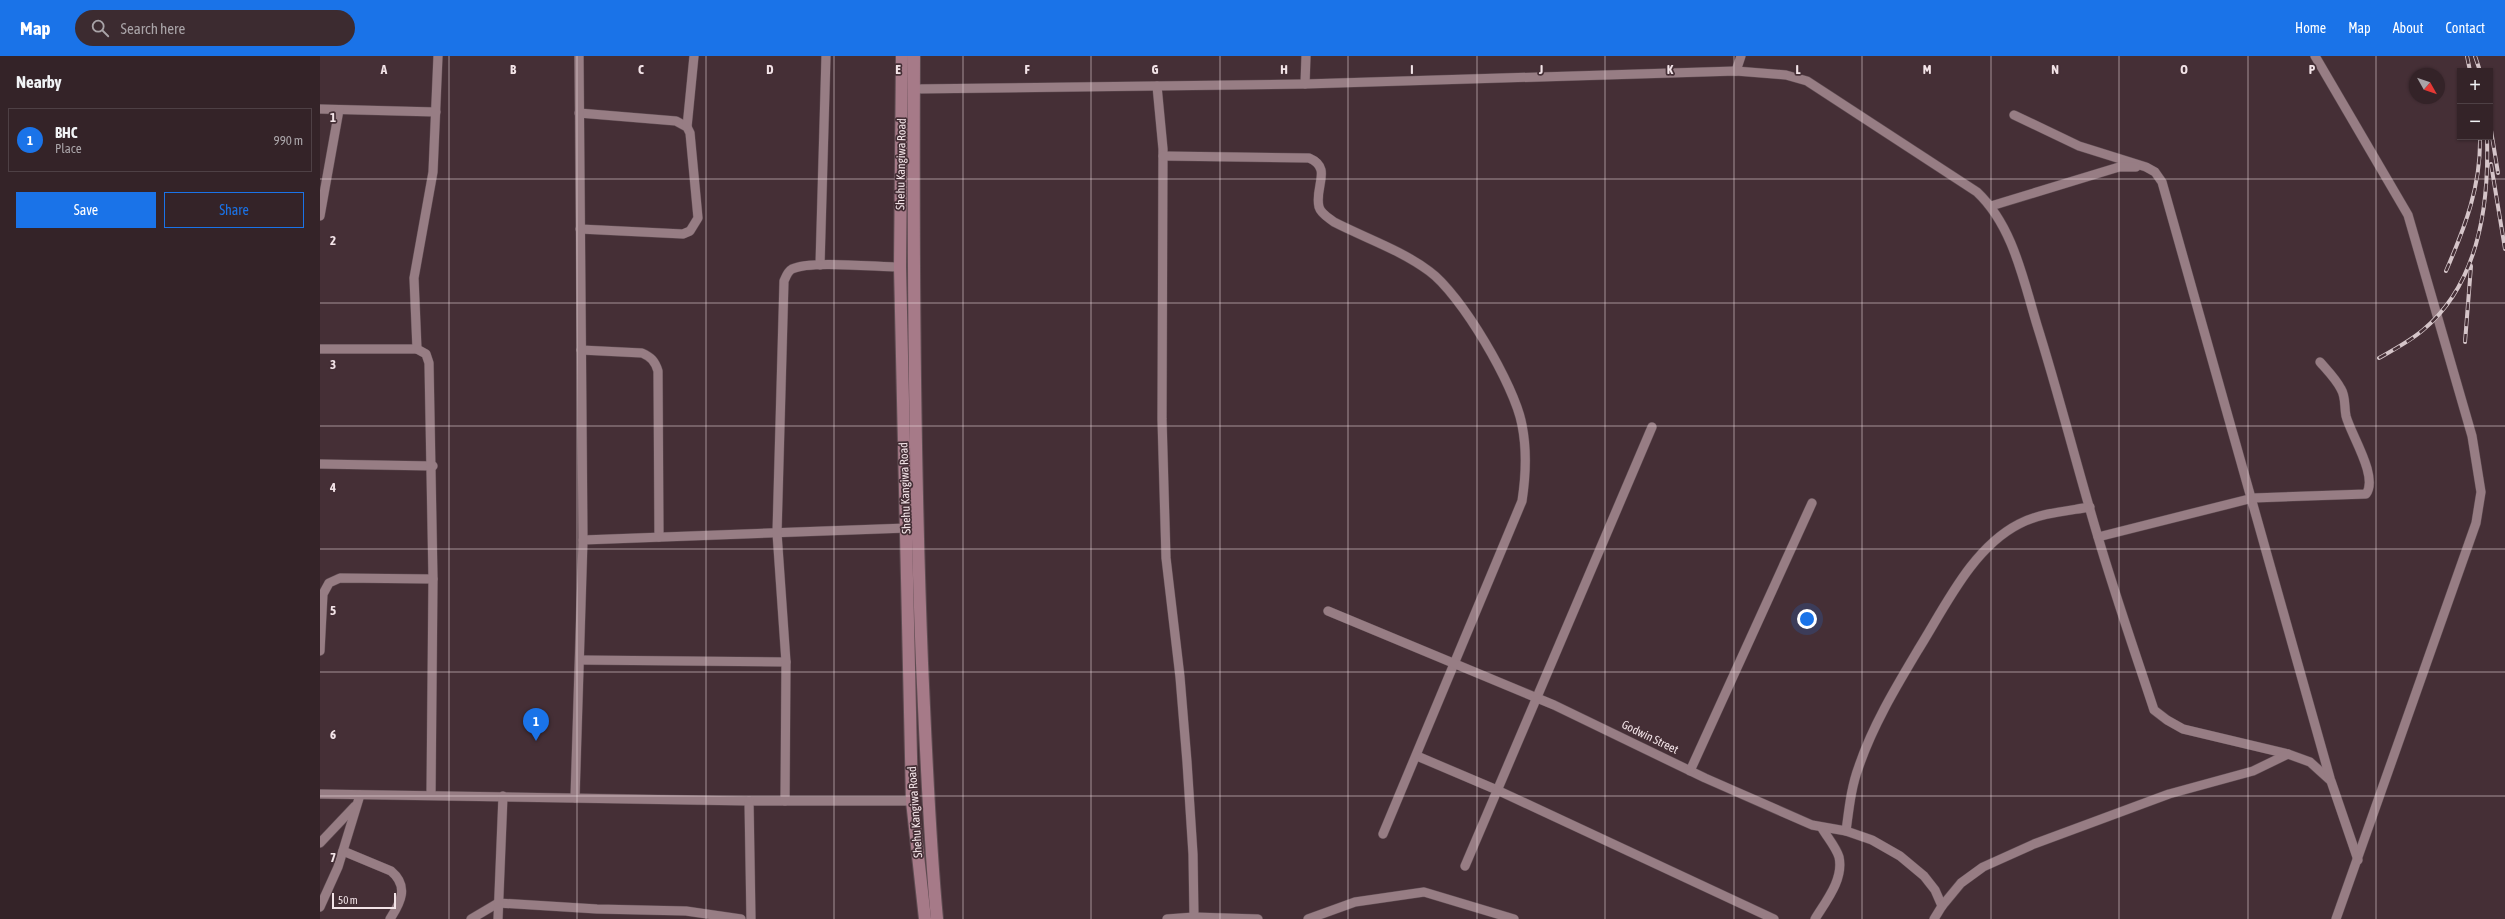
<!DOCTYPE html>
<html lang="en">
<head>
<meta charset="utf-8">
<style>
	:root { --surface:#342328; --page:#3c2b30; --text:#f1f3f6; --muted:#a9a4a8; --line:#4e4045; --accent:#1a73e8 }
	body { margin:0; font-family:"Asap Condensed",sans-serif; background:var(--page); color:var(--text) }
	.controls { position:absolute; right:12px; top:12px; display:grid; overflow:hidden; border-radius:0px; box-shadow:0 1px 3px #0004 }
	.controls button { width:36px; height:36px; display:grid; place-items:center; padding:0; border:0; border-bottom:1px solid var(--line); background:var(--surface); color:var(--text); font:20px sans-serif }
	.compass { position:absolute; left:2089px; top:12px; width:36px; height:36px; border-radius:50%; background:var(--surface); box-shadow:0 1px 3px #0004; rotate:130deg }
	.scale { position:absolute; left:12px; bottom:10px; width:64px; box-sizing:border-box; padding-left:4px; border:2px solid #f3e4e8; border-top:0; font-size:11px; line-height:14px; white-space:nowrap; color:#f3e4e8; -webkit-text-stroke:3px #452f36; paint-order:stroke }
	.you { position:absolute; left:1487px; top:563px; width:14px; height:14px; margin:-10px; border:3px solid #fff; border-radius:50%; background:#1a73e8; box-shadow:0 0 0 6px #1a73e833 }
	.badge { display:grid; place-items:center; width:26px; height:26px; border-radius:50%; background:var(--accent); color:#fff; font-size:13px; font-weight:700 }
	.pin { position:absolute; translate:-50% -33px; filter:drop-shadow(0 1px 2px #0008) }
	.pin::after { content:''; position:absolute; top:21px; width:14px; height:12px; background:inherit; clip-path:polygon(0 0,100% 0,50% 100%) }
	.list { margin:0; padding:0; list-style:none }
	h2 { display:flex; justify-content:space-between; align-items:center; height:52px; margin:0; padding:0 16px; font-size:17px }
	h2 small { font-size:13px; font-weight:400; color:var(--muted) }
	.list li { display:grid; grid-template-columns:26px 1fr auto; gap:12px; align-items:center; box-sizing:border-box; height:64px; margin:0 8px 8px; padding:0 8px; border:1px solid var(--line); border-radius:0px }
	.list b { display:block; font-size:15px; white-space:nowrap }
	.list p { margin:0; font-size:13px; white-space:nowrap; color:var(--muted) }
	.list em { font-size:13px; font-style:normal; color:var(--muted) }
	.actions { display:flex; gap:8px; padding:12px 16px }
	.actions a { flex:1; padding:9px 0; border:1px solid var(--accent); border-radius:0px; text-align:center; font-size:14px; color:var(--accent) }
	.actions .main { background:var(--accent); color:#fff }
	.icon { flex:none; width:22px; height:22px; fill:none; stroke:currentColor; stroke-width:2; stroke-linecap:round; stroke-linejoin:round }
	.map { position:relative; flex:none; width:2185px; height:863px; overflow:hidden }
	header { display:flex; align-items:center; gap:24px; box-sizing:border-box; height:56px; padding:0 20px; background:var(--accent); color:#fff }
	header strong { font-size:19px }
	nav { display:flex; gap:22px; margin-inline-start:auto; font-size:14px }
	.search { width:280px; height:36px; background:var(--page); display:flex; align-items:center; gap:10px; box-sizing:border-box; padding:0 14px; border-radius:22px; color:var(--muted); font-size:15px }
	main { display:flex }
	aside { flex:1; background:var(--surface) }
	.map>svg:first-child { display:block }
</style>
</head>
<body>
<header>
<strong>Map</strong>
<div class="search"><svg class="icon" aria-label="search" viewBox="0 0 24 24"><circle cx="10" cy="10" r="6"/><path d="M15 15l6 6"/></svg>Search here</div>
<nav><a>Home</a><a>Map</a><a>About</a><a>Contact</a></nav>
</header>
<main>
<aside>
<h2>Nearby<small></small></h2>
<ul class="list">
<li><span class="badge">1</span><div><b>BHC</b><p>Place</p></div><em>990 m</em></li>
</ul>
<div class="actions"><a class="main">Save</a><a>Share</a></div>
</aside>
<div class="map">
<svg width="2185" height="863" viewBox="0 0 2185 863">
	<rect width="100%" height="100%" fill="#452f36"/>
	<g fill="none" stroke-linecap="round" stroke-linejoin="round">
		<!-- minor casing -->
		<g stroke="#5f4c52" stroke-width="10">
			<g id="minor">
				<polyline points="1995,0 2088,159 2152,380 2161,436 2156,467 2016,863"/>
				<polyline points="1416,15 1421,0"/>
				<polyline points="985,28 986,0"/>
				<polyline points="837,30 843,93 842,363 846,502 860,621 867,706 873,798 874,861"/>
				<path d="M594 33 985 28 1416 15 1466 19 1487 25 1657 136C1693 170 1703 223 1717 269 1739 339 1757 411 1778 481 1795 539 1815 596 1834 654L1847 664 1863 673 1968 698 1990 706 2011 725 2038 804"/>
				<polyline points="0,53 116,56"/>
				<polyline points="259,57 356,65 367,71 370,77 378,162 370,175 363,178 260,173"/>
				<polyline points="1694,59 1759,90 1826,111 1835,116 1842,126 2010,722"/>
				<polyline points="367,71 374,0"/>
				<path d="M843 100 989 102C1013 112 994 131 999 151 1001 158 1009 162 1014 166 1045 182 1081 194 1109 215 1141 238 1195 330 1202 369 1207 394 1206 419 1202 445L1063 778"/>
				<polyline points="1671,150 1799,111 1816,111"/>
				<polyline points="0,160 19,54"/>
				<polyline points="500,209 506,0"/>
				<polyline points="0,293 97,293"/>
				<path d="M261 294 322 297C331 301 335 305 338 315L339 481"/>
				<polyline points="0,408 113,410"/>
				<path d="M1778 481 1933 442 2046 438C2059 421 2030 377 2026 360 2024 350 2026 341 2021 333 2016 323 2007 314 2000 306"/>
				<polyline points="263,484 587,472"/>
				<polyline points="1008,555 1234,649 1385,722 1492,769 1526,775 1552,784 1580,800 1604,820 1615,834 1622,850"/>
				<polyline points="0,595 3,538 9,527 20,522 113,523"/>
				<polyline points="260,604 466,606"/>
				<polyline points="1097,700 1177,734 1454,863"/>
				<polyline points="1370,715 1492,447"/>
				<polyline points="0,738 429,745 592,745"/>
				<polyline points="111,739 113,523 109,307 106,298 97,293 94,222 113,116 118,0"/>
				<polyline points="255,742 263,484 259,0"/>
				<polyline points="429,745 431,863"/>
				<path d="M465 745 466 606 457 477 464 225C466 221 467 216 472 213 490 204 557 211 580 211"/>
				<path d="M1526 775C1529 753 1531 731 1539 710 1553 669 1576 631 1598 594 1625 551 1652 492 1699 468 1720 457 1747 455 1770 451"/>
				<polyline points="0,787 35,750"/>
				<path d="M23 795 71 815C89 830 81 846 70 863"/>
				<polyline points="1145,810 1332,371"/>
				<polyline points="0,851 18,811 40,739"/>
				<polyline points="151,863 178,847 277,853 366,855 421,863"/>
				<polyline points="178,863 183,740"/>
				<polyline points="847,863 874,861 938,863"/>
				<polyline points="988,863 1035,846 1104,836 1194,863"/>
				<path d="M1495 863C1506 845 1524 823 1519 801 1516 791 1507 781 1502 772"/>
				<polyline points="1614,863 1622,850 1641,827 1663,811 1714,788 1849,738 1933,715 1968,698"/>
			</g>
		</g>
		<!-- secondary casing -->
		<g stroke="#5f4c52" stroke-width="14">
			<g id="secondary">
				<polyline points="582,0 580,211 592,745 605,863"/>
				<path d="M594 0C593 203 594 405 602 607 606 693 609 778 617 863"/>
			</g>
		</g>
		<!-- minor -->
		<use href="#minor" stroke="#977d84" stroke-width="9"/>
		<!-- secondary -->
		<use href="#secondary" stroke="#a67a88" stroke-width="12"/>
		<!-- rail casing -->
		<g stroke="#d5c5c9" stroke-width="4">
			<g id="rail">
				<polyline points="2147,0 2150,15"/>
				<polyline points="2155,0 2160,15"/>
				<polyline points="2170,68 2178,117"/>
				<polyline points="2171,108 2185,193"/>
				<path d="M2126 215C2145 171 2161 130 2160 81"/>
				<polyline points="2145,286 2151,210"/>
				<path d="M2059 302C2075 293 2090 285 2103 274 2158 228 2169 150 2167 83"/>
			</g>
		</g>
		<!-- rail -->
		<use href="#rail" stroke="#452f36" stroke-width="2.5" stroke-dasharray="8" stroke-linecap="butt"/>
	</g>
	<!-- grid -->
	<path fill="none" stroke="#f3e4e8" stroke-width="1" stroke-opacity="0.55" d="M129 0V863M257 0V863M386 0V863M514 0V863M643 0V863M771 0V863M900 0V863M1028 0V863M1157 0V863M1285 0V863M1414 0V863M1542 0V863M1671 0V863M1799 0V863M1928 0V863M2056 0V863M0 123H2185M0 247H2185M0 370H2185M0 493H2185M0 616H2185M0 740H2185"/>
	<g text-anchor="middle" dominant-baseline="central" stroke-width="3.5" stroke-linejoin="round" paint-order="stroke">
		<!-- street labels -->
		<g font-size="12" fill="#f3e4e8" stroke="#452f36">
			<text transform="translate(581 108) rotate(-89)">Shehu Kangiwa Road</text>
			<text transform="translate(585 432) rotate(-92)">Shehu Kangiwa Road</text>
			<text transform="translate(1330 681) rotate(26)">Godwin Street</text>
			<text transform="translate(595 756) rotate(-94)">Shehu Kangiwa Road</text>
		</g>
	</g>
	<g font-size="13" text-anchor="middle" font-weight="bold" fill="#f3e4e8" stroke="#452f36" stroke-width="3.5" stroke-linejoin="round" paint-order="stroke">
		<text x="64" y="18">A</text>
		<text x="193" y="18">B</text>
		<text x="321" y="18">C</text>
		<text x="450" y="18">D</text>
		<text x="578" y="18">E</text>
		<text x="707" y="18">F</text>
		<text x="835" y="18">G</text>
		<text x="964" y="18">H</text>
		<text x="1092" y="18">I</text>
		<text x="1221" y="18">J</text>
		<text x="1350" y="18">K</text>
		<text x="1478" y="18">L</text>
		<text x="1607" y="18">M</text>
		<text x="1735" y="18">N</text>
		<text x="1864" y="18">O</text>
		<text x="1992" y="18">P</text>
		<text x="13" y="66">1</text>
		<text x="13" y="189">2</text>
		<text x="13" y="313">3</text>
		<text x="13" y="436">4</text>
		<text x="13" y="559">5</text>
		<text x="13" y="683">6</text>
		<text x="13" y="806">7</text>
	</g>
</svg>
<div class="controls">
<button>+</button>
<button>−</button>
</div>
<svg class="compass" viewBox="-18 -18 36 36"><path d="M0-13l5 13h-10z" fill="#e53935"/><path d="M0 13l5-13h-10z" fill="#a9a4a8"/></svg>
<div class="scale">50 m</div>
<div class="you"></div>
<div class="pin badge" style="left:216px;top:685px">1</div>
</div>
</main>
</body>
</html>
